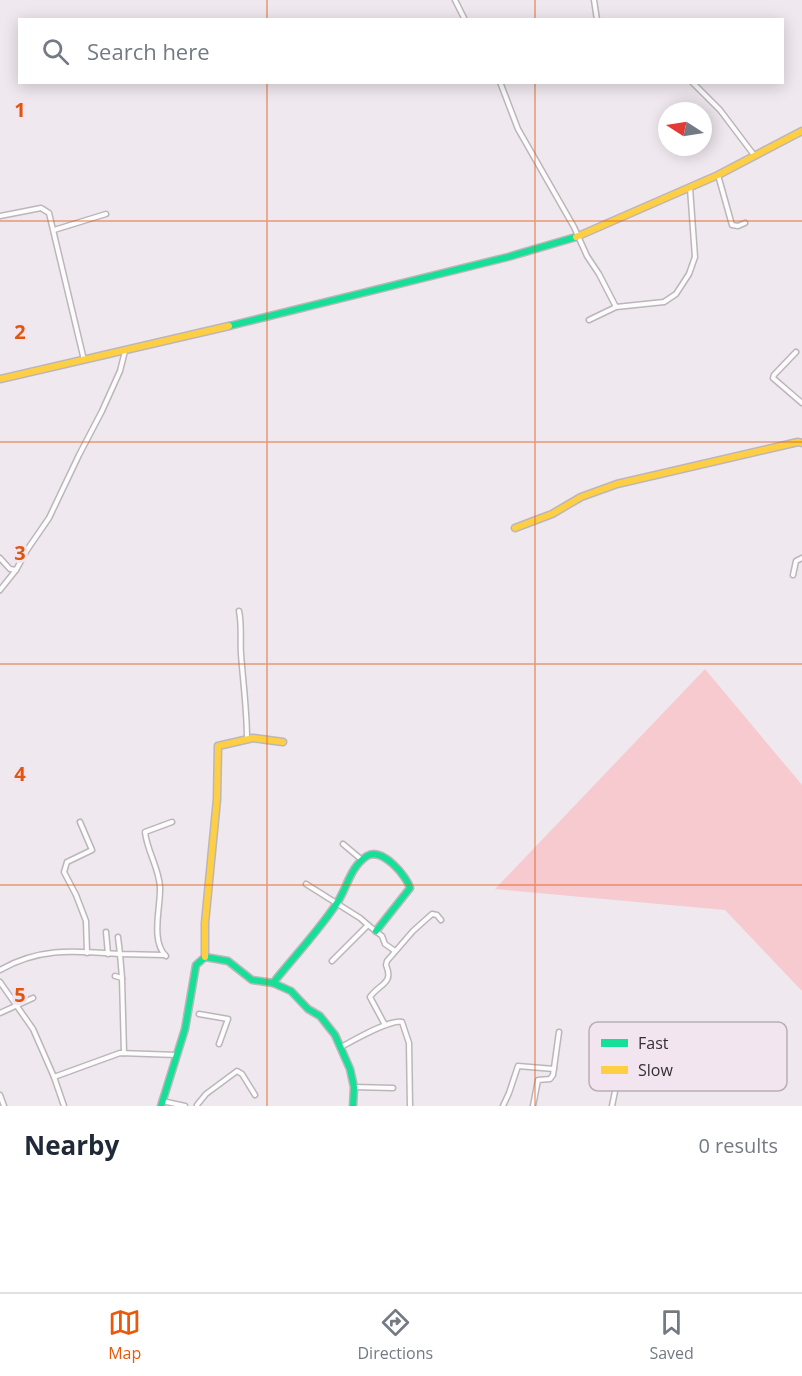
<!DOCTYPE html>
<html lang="en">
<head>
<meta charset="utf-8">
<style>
	:root { --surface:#fff; --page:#f6f6f7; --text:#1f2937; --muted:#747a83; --line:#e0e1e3; --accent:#ea580c }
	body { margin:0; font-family:"Open Sans",sans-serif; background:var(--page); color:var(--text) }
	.compass { position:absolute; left:658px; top:102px; width:54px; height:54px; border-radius:50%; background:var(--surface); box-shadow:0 3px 15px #0003; rotate:282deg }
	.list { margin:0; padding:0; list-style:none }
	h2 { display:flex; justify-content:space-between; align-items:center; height:78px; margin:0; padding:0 24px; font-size:26px }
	h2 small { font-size:20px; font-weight:400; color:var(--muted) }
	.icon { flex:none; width:33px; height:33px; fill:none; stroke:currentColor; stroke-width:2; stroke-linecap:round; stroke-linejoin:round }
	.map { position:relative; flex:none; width:802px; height:1106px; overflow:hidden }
	.search { position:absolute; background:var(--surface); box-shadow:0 3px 15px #0003; left:18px; right:18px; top:18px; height:66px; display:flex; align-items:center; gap:15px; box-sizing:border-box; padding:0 21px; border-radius:0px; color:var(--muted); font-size:22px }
	.sheet { height:186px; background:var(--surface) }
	nav { display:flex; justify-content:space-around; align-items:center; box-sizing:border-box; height:84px; border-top:2px solid var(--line); background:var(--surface); font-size:16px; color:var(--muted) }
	nav a { display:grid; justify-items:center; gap:3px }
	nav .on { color:var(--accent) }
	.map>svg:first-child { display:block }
</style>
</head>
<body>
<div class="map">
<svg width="802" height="1106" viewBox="0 0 802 1106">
	<rect width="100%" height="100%" fill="#efe8ee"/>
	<!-- green -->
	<polygon fill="#f7cacf" points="705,669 802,785 802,991 725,910 495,889"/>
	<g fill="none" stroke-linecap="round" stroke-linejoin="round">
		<!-- street casing -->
		<g stroke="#bcb6bb" stroke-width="7">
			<g id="street">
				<polyline points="455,0 465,20"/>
				<polyline points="594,0 597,20"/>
				<polyline points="500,82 518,129 574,227 587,256 599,274 616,307"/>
				<polyline points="692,82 720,110 754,155"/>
				<polyline points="718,175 732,225 738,226 745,223"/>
				<polyline points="0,216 41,208 49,213 84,360"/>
				<polyline points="54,230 106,214"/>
				<polyline points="589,320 616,307 664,302 676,294 689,274 695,257 690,188"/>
				<polyline points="796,352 774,375 773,378 802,403"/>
				<polyline points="0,558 10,569 16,570"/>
				<polyline points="793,575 796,561 802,558"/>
				<polyline points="0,590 16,570 27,550 49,518 79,455 102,411 120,371 125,351"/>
				<path d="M239 611C242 625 240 639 241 654 243 682 247 710 247 739"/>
				<polyline points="80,822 92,850 67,862 64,872 76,895 86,921 87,953"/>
				<polyline points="343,844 362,860"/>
				<polyline points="306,884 360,918 368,925 332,961"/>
				<polyline points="368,925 382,936 385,944 395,951"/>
				<polyline points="106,932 108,954"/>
				<polyline points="118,937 120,954 164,955"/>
				<path d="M166 956C150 941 161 906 160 887 159 868 147 851 145 832L172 822"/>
				<path d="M0 970C41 947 74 951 120 954L122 978"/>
				<polyline points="115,976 122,978 124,1053"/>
				<polyline points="0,982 33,1029 54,1077 64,1106"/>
				<polyline points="0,1013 33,998"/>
				<polyline points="199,1014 228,1019 219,1044"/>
				<path d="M385 1025 370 997C380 983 394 984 386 965L387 961 413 931 432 914 437 915 441 920"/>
				<path d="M341 1047C354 1040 390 1019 402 1022L409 1043 410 1106"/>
				<polyline points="54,1077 120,1053 177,1055"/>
				<polyline points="354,1087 393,1088"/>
				<polyline points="0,1095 4,1106"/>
				<polyline points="162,1101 185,1106"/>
				<polyline points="197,1105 206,1094 237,1071 242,1074 255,1095"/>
				<polyline points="503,1106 509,1093 518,1066 554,1069"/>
				<polyline points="533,1106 538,1080 550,1079 553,1075 559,1032"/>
				<polyline points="612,1106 619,1072"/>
			</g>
		</g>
		<!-- fast casing -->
		<g stroke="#bcb6bb" stroke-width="9">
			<g id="fast">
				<polyline points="229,326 508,257 576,237"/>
				<path d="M273 983C293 958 320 929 337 903 347 888 350 867 367 856 382 847 406 875 410 888L376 931"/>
				<polyline points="161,1106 185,1029 196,965 205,957 228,961 252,980 273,983 291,991 308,1009 320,1016 335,1035 350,1069 354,1087 353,1106"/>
			</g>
		</g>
		<!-- slow casing -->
		<g stroke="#bcb6bb" stroke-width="9">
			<g id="slow">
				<polyline points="576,237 718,175 802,131"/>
				<polyline points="0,379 229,326"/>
				<polyline points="515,528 552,514 581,497 617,484 798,442 802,443"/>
				<polyline points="205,957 205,923 217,799 218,746 253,738 283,742"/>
			</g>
		</g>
		<!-- street -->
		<use href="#street" stroke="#fdfcfc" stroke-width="4"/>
		<!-- fast -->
		<use href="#fast" stroke="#16e098" stroke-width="6"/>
		<!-- slow -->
		<use href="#slow" stroke="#ffcf43" stroke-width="6"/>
	</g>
	<!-- grid -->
	<path fill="none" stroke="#df570e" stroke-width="1.5" stroke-opacity="0.55" d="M267 0V20M535 0V20M267 82V1106M535 82V1106M0 221H802M0 442H802M0 664H802M0 885H802"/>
	<!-- legend -->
	<rect x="589" y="1022" width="198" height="69" rx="9" fill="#f2e5ef" stroke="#b9aeb7" stroke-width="1.5"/>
	<rect x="601" y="1039" width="27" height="8" fill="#16e098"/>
	<rect x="601" y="1066" width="27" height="8" fill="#ffcf43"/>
	<g font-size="16" fill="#342f33">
		<text x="638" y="1049">Fast</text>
		<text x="638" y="1076">Slow</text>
	</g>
	<g font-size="20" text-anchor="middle" font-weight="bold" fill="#df570e" stroke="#f2e5ef" stroke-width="6" stroke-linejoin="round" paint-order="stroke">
		<text x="20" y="117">1</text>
		<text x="20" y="339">2</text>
		<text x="20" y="560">3</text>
		<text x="20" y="781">4</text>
		<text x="20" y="1002">5</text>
	</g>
</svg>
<svg class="compass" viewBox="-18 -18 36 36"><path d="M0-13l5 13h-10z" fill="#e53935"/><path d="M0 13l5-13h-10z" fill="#747a83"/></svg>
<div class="search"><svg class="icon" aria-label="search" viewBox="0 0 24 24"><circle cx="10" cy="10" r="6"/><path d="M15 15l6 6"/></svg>Search here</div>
</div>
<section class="sheet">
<h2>Nearby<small>0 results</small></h2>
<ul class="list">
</ul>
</section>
<nav>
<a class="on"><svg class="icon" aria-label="map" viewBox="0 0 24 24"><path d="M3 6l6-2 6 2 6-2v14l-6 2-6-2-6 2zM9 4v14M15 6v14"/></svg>Map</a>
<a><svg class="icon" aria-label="directions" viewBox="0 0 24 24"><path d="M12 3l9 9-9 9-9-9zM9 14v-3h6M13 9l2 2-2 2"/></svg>Directions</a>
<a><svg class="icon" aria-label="saved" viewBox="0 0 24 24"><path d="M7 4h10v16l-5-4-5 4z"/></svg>Saved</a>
</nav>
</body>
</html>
